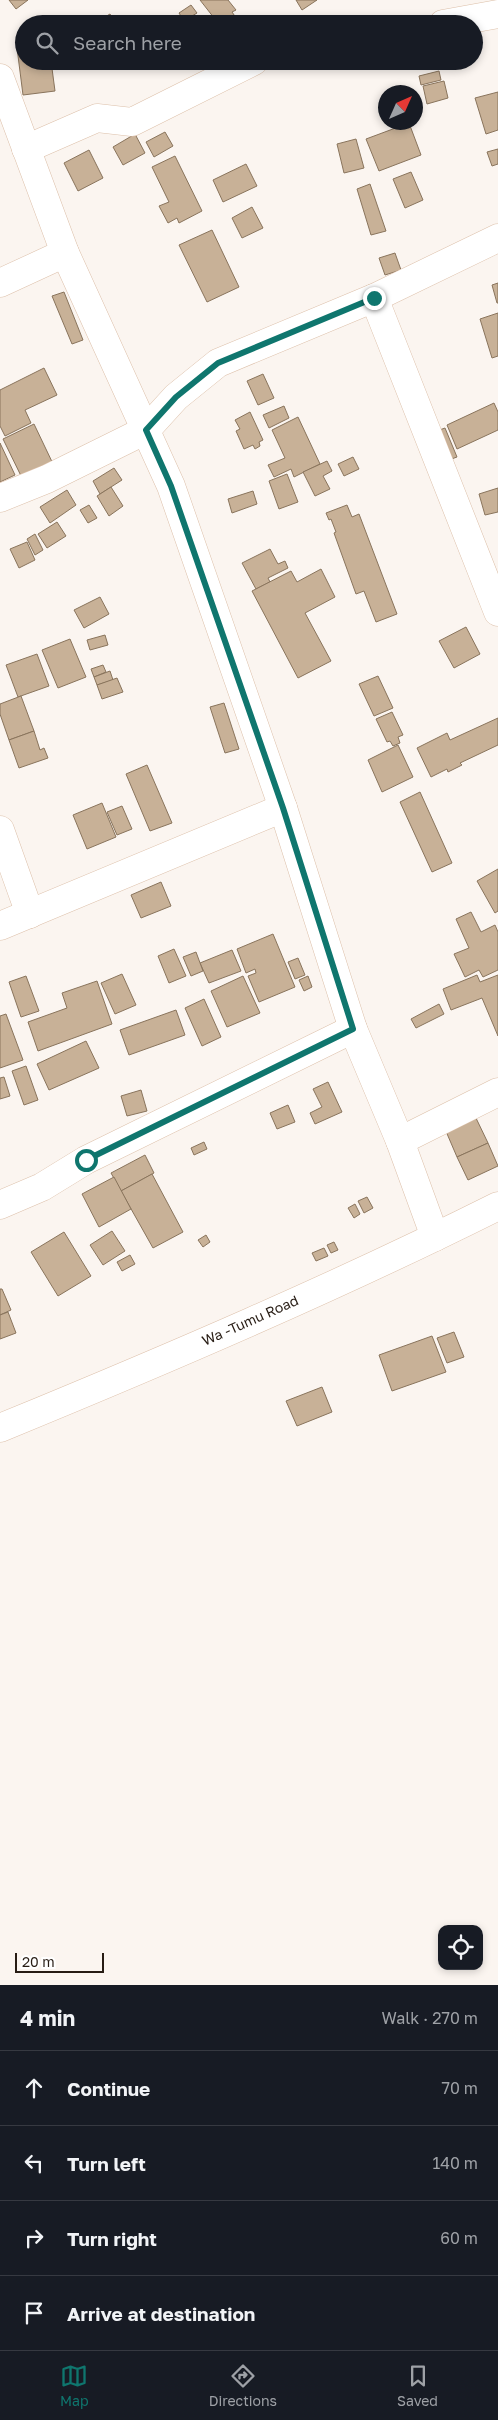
<!DOCTYPE html>
<html lang="en">
<head>
<meta charset="utf-8">
<style>
	:root { --surface:#171b24; --page:#242831; --text:#f1f3f6; --muted:#9ea1a6; --line:#363941; --accent:#0f766e }
	body { margin:0; font-family:"Golos Text",sans-serif; background:var(--page); color:var(--text) }
	.controls { position:absolute; right:15px; bottom:15px; display:grid; overflow:hidden; border-radius:10px; box-shadow:0 2px 8px #0003 }
	.controls button { width:45px; height:45px; display:grid; place-items:center; padding:0; border:0; border-bottom:1px solid var(--line); background:var(--surface); color:var(--text); font:25px sans-serif }
	.compass { position:absolute; left:378px; top:85px; width:45px; height:45px; border-radius:50%; background:var(--surface); box-shadow:0 2px 8px #0003; rotate:45deg }
	.scale { position:absolute; left:15px; bottom:12px; width:89px; box-sizing:border-box; padding-left:5px; border:2px solid #271c14; border-top:0; font-size:14px; line-height:18px; white-space:nowrap; color:#271c14; -webkit-text-stroke:4px #fff; paint-order:stroke }
	.stop { position:absolute; width:15px; height:15px; margin:-11px; border:4px solid #0f766e; border-radius:50%; background:#fff }
	.stop.end { background:#0f766e; border-color:#fff; box-shadow:0 1px 5px #0008 }
	.list { margin:0; padding:0; list-style:none }
	h2 { display:flex; justify-content:space-between; align-items:center; height:65px; margin:0; padding:0 20px; font-size:21px }
	h2 small { font-size:16px; font-weight:400; color:var(--muted) }
	.list li { display:grid; grid-template-columns:32px 1fr auto; gap:15px; align-items:center; box-sizing:border-box; height:75px; padding:0 20px; border-top:1px solid var(--line) }
	.list b { display:block; font-size:19px; white-space:nowrap }
	.list em { font-size:16px; font-style:normal; color:var(--muted) }
	.icon { flex:none; width:28px; height:28px; fill:none; stroke:currentColor; stroke-width:2; stroke-linecap:round; stroke-linejoin:round }
	.map { position:relative; flex:none; width:498px; height:1985px; overflow:hidden }
	.search { position:absolute; background:var(--surface); box-shadow:0 2px 8px #0003; left:15px; right:15px; top:15px; height:55px; display:flex; align-items:center; gap:12px; box-sizing:border-box; padding:0 18px; border-radius:28px; color:var(--muted); font-size:19px }
	.sheet { height:365px; background:var(--surface) }
	nav { display:flex; justify-content:space-around; align-items:center; box-sizing:border-box; height:70px; border-top:1px solid var(--line); background:var(--surface); font-size:14px; color:var(--muted) }
	nav a { display:grid; justify-items:center; gap:2px }
	nav .on { color:var(--accent) }
	.map>svg:first-child { display:block }
</style>
</head>
<body>
<div class="map">
<svg width="498" height="1985" viewBox="0 0 498 1985">
	<rect width="100%" height="100%" fill="#fbf5f0"/>
	<!-- building -->
	<g fill="#c8b197" stroke="#89745c">
		<polygon points="9,0 28,0 16,9"/>
		<polygon points="200,0 228,0 236,10 232,12 239,22 228,24 224,19 218,23"/>
		<polygon points="296,0 317,0 302,10"/>
		<polygon points="191,5 197,13 184,21 179,13"/>
		<polygon points="110,14 116,24 93,24"/>
		<polygon points="24,47 24,61 51,61 55,91 23,95 17,48"/>
		<polygon points="418,61 431,61 432,65 419,67"/>
		<polygon points="439,71 441,80 421,85 419,76"/>
		<polygon points="444,81 448,98 427,104 423,86"/>
		<polygon points="498,92 498,130 486,134 475,98"/>
		<polygon points="409,123 421,155 379,171 366,139"/>
		<polygon points="165,132 173,146 154,157 146,142"/>
		<polygon points="135,134 145,153 123,165 113,147"/>
		<polygon points="356,139 364,168 344,173 337,144"/>
		<polygon points="498,149 498,164 492,166 487,152"/>
		<polygon points="89,150 103,178 78,191 64,163"/>
		<polygon points="175,156 202,211 179,223 177,218 168,223 159,206 169,202 152,167"/>
		<polygon points="246,164 257,186 223,202 213,180"/>
		<polygon points="411,172 423,200 405,208 393,179"/>
		<polygon points="370,184 386,231 371,235 357,189"/>
		<polygon points="252,207 263,228 242,238 232,218"/>
		<polygon points="212,230 239,287 207,302 179,245"/>
		<polygon points="395,253 401,270 385,275 379,258"/>
		<polygon points="498,283 498,303 497,303 492,285"/>
		<polygon points="64,292 83,340 72,344 52,296"/>
		<polygon points="498,313 498,356 492,358 480,319"/>
		<polygon points="44,368 57,395 25,410 31,423 5,436 0,426 0,390"/>
		<polygon points="263,374 274,398 258,405 247,381"/>
		<polygon points="494,403 498,412 498,430 457,449 447,425"/>
		<polygon points="284,406 289,418 269,428 263,415"/>
		<polygon points="250,412 263,440 259,442 260,446 255,449 253,445 244,449 236,431 240,429 235,420"/>
		<polygon points="298,417 320,464 294,477 291,469 274,477 268,465 285,458 272,430"/>
		<polygon points="34,424 55,468 24,482 3,439"/>
		<polygon points="445,428 457,457 446,461 434,432"/>
		<polygon points="0,443 15,475 0,482"/>
		<polygon points="353,457 359,469 344,476 338,464"/>
		<polygon points="327,461 332,471 323,476 330,489 315,496 303,472"/>
		<polygon points="114,468 122,480 100,494 93,481"/>
		<polygon points="287,474 298,502 279,509 269,481"/>
		<polygon points="111,487 123,506 109,516 97,496"/>
		<polygon points="498,488 498,512 485,515 479,494"/>
		<polygon points="67,490 76,505 50,523 40,507"/>
		<polygon points="253,491 257,504 232,513 228,499"/>
		<polygon points="89,505 97,518 88,523 80,510"/>
		<polygon points="347,505 352,517 359,514 397,614 376,622 364,591 356,594 334,533 336,532 331,519 329,520 326,513"/>
		<polygon points="57,522 66,536 47,548 38,534"/>
		<polygon points="35,534 43,550 35,555 27,539"/>
		<polygon points="27,542 35,560 19,568 10,549"/>
		<polygon points="270,549 278,564 285,561 288,568 268,578 270,582 256,589 242,563"/>
		<polygon points="321,569 335,597 305,613 331,661 298,678 252,591 291,571 297,582"/>
		<polygon points="100,597 109,614 84,628 74,610"/>
		<polygon points="466,627 480,654 454,668 439,641"/>
		<polygon points="105,635 108,645 90,650 87,640"/>
		<polygon points="70,639 86,677 58,688 42,650"/>
		<polygon points="37,654 49,686 18,697 6,665"/>
		<polygon points="103,665 106,672 94,677 91,669"/>
		<polygon points="110,671 113,680 97,685 94,677"/>
		<polygon points="378,676 393,708 374,716 359,684"/>
		<polygon points="117,678 123,692 102,699 97,685"/>
		<polygon points="21,696 34,731 9,740 0,714 0,704"/>
		<polygon points="224,703 239,749 225,753 210,707"/>
		<polygon points="392,712 403,735 398,737 400,743 393,746 390,741 387,742 376,719"/>
		<polygon points="498,718 498,745 460,763 462,765 448,772 447,769 431,777 417,748 447,733 450,740"/>
		<polygon points="34,731 40,750 44,748 48,758 19,768 9,740"/>
		<polygon points="398,745 413,777 382,792 368,760"/>
		<polygon points="147,765 172,823 150,831 126,774"/>
		<polygon points="420,792 452,863 432,872 400,802"/>
		<polygon points="102,803 116,837 87,849 73,815"/>
		<polygon points="122,806 132,829 117,835 107,812"/>
		<polygon points="498,869 498,911 495,913 477,881"/>
		<polygon points="161,882 171,906 141,918 131,895"/>
		<polygon points="471,912 481,932 495,925 498,932 498,970 483,977 479,970 465,977 454,954 469,948 456,919"/>
		<polygon points="273,934 295,987 259,1002 248,976 256,973 255,969 246,973 237,949"/>
		<polygon points="174,949 186,976 169,983 158,956"/>
		<polygon points="232,950 241,971 209,983 200,963"/>
		<polygon points="196,952 203,971 191,976 183,957"/>
		<polygon points="298,958 305,975 295,979 288,962"/>
		<polygon points="122,974 136,1005 115,1014 101,983"/>
		<polygon points="477,975 480,982 498,975 498,1036 482,998 451,1010 443,989"/>
		<polygon points="26,976 39,1011 21,1017 9,982"/>
		<polygon points="243,976 260,1013 227,1027 211,991"/>
		<polygon points="308,976 312,987 304,991 299,980"/>
		<polygon points="97,981 112,1024 38,1051 28,1022 67,1008 62,993"/>
		<polygon points="204,999 221,1037 202,1046 185,1008"/>
		<polygon points="439,1004 444,1014 416,1028 411,1019"/>
		<polygon points="176,1010 185,1035 129,1055 120,1030"/>
		<polygon points="6,1014 23,1060 0,1068 0,1016"/>
		<polygon points="86,1041 99,1068 49,1090 37,1064"/>
		<polygon points="26,1066 38,1100 24,1105 12,1071"/>
		<polygon points="4,1077 10,1096 0,1099 0,1078"/>
		<polygon points="328,1082 342,1112 315,1124 310,1113 322,1107 313,1089"/>
		<polygon points="141,1090 147,1111 127,1116 121,1096"/>
		<polygon points="288,1105 295,1122 277,1129 270,1113"/>
		<polygon points="475,1116 488,1143 457,1157 445,1129"/>
		<polygon points="204,1142 207,1149 194,1155 191,1148"/>
		<polygon points="488,1143 498,1166 468,1180 457,1157"/>
		<polygon points="145,1155 154,1173 121,1191 111,1173"/>
		<polygon points="152,1174 183,1232 153,1248 121,1191"/>
		<polygon points="114,1177 131,1209 99,1227 82,1194"/>
		<polygon points="367,1197 373,1208 364,1213 358,1201"/>
		<polygon points="355,1204 360,1214 354,1218 348,1208"/>
		<polygon points="112,1231 125,1251 103,1265 90,1245"/>
		<polygon points="64,1232 91,1276 58,1296 31,1252"/>
		<polygon points="206,1235 210,1242 203,1247 198,1240"/>
		<polygon points="334,1242 338,1250 331,1253 327,1245"/>
		<polygon points="324,1248 328,1256 316,1261 312,1253"/>
		<polygon points="130,1255 135,1264 122,1271 117,1262"/>
		<polygon points="0,1289 2,1289 11,1310 0,1315"/>
		<polygon points="8,1312 16,1333 0,1339 0,1315"/>
		<polygon points="454,1332 464,1357 447,1363 437,1338"/>
		<polygon points="432,1336 446,1372 392,1391 379,1355"/>
		<polygon points="322,1387 332,1412 297,1426 286,1401"/>
	</g>
	<g fill="none" stroke-linecap="round" stroke-linejoin="round">
		<!-- minor casing -->
		<g stroke="#ddc0aa" stroke-width="29">
			<g id="minor">
				<polyline points="443,24 498,14"/>
				<polyline points="0,78 65,253 171,486 283,808 353,1029 400,1141 435,1237"/>
				<polyline points="26,149 97,118 132,122 254,61"/>
				<polyline points="0,283 65,253"/>
				<polyline points="374,298 498,612"/>
				<polyline points="0,498 47,479 146,430 176,397 218,363 374,298 498,238"/>
				<polyline points="0,830 30,914"/>
				<polyline points="0,926 283,808"/>
				<polyline points="400,1141 498,1092"/>
				<polyline points="0,1205 42,1187 86,1160 353,1029"/>
			</g>
		</g>
		<!-- highway casing -->
		<g stroke="#ddc0aa" stroke-width="29">
			<path id="highway" d="M0 1428C168 1359 336 1287 498 1206"/>
		</g>
		<!-- minor -->
		<use href="#minor" stroke="#fff" stroke-width="28"/>
		<!-- highway -->
		<use href="#highway" stroke="#fff" stroke-width="28"/>
	</g>
	<g fill="none" stroke-linecap="round" stroke-linejoin="round">
		<!-- route -->
		<polyline stroke="#0f766e" stroke-width="6" points="86,1160 353,1029 283,808 171,486 146,430 176,397 218,363 374,298"/>
	</g>
	<g text-anchor="middle" dominant-baseline="central" stroke-width="4.5" stroke-linejoin="round" paint-order="stroke">
		<!-- street labels -->
		<g font-size="14" fill="#271c14" stroke="#fff">
			<text transform="translate(250 1320) rotate(-24)">Wa -Tumu Road</text>
		</g>
	</g>
</svg>
<div class="controls">
<button><svg class="icon" aria-label="locate" viewBox="0 0 24 24"><circle cx="12" cy="12" r="6"/><path d="M12 2v4M12 18v4M2 12h4M18 12h4"/></svg></button>
</div>
<svg class="compass" viewBox="-18 -18 36 36"><path d="M0-13l5 13h-10z" fill="#e53935"/><path d="M0 13l5-13h-10z" fill="#9ea1a6"/></svg>
<div class="scale">20 m</div>
<div class="stop" style="left:86px;top:1160px"></div>
<div class="stop end" style="left:374px;top:298px"></div>
<div class="search"><svg class="icon" aria-label="search" viewBox="0 0 24 24"><circle cx="10" cy="10" r="6"/><path d="M15 15l6 6"/></svg>Search here</div>
</div>
<section class="sheet">
<h2>4 min<small>Walk · 270 m</small></h2>
<ul class="list">
<li><svg class="icon" aria-label="ahead" viewBox="0 0 24 24"><path d="M12 20V5M6 11l6-6 6 6"/></svg><div><b>Continue</b></div><em>70 m</em></li>
<li><svg class="icon" aria-label="left" viewBox="0 0 24 24"><path d="M17 20v-9H6M10 6l-5 5 5 5"/></svg><div><b>Turn left</b></div><em>140 m</em></li>
<li><svg class="icon" aria-label="right" viewBox="0 0 24 24"><path d="M7 20v-9h11M14 6l5 5-5 5"/></svg><div><b>Turn right</b></div><em>60 m</em></li>
<li><svg class="icon" aria-label="arrive" viewBox="0 0 24 24"><path d="M6 21V4h12l-3 4 3 4H6"/></svg><div><b>Arrive at destination</b></div></li>
</ul>
</section>
<nav>
<a class="on"><svg class="icon" aria-label="map" viewBox="0 0 24 24"><path d="M3 6l6-2 6 2 6-2v14l-6 2-6-2-6 2zM9 4v14M15 6v14"/></svg>Map</a>
<a><svg class="icon" aria-label="directions" viewBox="0 0 24 24"><path d="M12 3l9 9-9 9-9-9zM9 14v-3h6M13 9l2 2-2 2"/></svg>Directions</a>
<a><svg class="icon" aria-label="saved" viewBox="0 0 24 24"><path d="M7 4h10v16l-5-4-5 4z"/></svg>Saved</a>
</nav>
</body>
</html>
